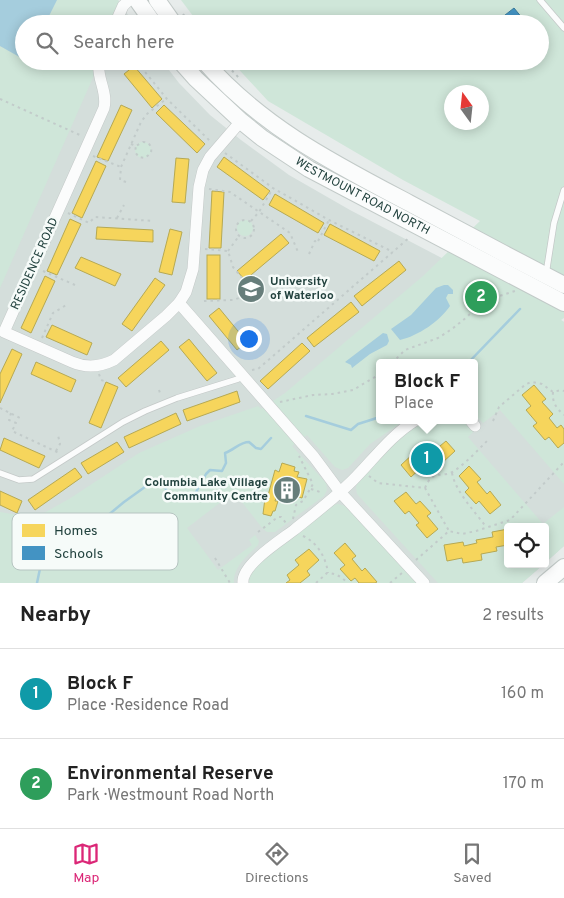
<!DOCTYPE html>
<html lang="en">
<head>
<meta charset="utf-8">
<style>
	:root { --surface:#fff; --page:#f2f2f2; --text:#222; --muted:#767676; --line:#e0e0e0; --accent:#db2777 }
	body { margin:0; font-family:Overpass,sans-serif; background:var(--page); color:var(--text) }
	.controls { position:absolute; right:15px; bottom:15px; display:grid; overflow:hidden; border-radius:5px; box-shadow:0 2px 12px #0003 }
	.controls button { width:45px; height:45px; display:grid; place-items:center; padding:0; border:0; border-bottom:1px solid var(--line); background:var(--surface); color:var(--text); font:25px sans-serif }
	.compass { position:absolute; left:444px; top:85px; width:45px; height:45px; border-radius:50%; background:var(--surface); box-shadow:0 2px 12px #0003; rotate:345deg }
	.you { position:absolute; left:248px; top:338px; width:18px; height:18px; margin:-12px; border:4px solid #fff; border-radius:50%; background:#1a73e8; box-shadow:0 0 0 8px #1a73e833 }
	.badge { display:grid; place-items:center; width:32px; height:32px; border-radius:50%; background:var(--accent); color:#fff; font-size:16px; font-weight:700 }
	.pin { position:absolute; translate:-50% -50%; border:2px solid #fff; box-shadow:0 1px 5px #0006 }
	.popup { position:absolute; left:376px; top:359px; width:102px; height:65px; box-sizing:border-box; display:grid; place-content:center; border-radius:5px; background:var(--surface); filter:drop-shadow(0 1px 4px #0005); font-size:16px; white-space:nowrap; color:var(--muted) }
	.popup b { font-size:19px; color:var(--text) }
	.popup::after { content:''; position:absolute; left:50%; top:100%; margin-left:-10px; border:10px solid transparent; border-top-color:var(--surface) }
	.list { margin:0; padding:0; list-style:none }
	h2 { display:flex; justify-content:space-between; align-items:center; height:65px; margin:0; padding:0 20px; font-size:21px }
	h2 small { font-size:16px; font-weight:400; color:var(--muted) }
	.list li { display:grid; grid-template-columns:32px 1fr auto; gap:15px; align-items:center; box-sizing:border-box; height:90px; padding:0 20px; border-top:1px solid var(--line) }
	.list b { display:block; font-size:19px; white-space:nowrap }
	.list p { margin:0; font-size:16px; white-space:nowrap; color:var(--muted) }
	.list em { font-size:16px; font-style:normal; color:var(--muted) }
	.icon { flex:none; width:28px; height:28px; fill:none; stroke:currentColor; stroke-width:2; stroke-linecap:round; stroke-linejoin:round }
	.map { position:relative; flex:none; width:564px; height:583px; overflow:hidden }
	.search { position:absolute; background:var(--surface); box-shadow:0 2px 12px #0003; left:15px; right:15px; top:15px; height:55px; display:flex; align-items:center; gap:12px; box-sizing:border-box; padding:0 18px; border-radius:28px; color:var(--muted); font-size:19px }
	.sheet { height:245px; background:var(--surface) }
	nav { display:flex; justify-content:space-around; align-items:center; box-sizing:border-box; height:70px; border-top:1px solid var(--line); background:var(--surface); font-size:14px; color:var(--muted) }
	nav a { display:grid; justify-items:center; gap:2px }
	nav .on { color:var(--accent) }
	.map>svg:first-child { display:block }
</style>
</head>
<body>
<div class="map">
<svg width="564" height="583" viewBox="0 0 564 583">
	<rect width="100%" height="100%" fill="#e7eceb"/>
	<!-- built -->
	<path fill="#d4dedb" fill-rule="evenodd" d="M0 0H118L134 24H24V61H162L179 83 210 115 241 140 289 175 350 210 564 322V546L545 563V527H508V564H544L522 583H0ZM380 363H474V420H380Z"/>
	<!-- green -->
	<g fill="#cfe6d9" fill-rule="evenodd">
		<polygon points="57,0 118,0 120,3 111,24 45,24"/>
		<path d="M181 0H564V318L561 320 564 322V484L500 410 483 423 475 415 474 363H380V420H405L370 444 348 468 342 470 335 467 307 435 292 446 326 483 327 490 324 496 275 532H267L263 529 234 492 187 528 218 570 252 545 249 540 255 535 259 541 258 545C247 556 233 567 234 583H0V512L35 518 69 499 139 453 200 426 258 406 261 409 285 393 423 276 480 221 403 180 268 101 231 61H540V24H199ZM452 92H482V122H452Z"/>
		<polygon points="0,46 24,59 24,61 94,61 95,73 0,288"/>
		<circle cx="143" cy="150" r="8"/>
		<circle cx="245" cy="228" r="8"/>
		<polygon points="426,420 463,420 474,431 468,437 543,524 564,507 564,546 545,563 545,527 508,527 508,564 544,564 522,583 438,583 357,494 356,488 357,481 406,432"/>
		<polygon points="338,504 345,506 418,583 250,583 248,577 253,568 330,506"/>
	</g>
	<!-- water -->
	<g fill="#a5cddd">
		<polygon points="0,0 57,0 45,24 24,24 23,59 0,46"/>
		<path d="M444 285H448L453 290V294H448L446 298 450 306C440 321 418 336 400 340L391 329 411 315 436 288Z"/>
		<polygon points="383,333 387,334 389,341 387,345 370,354 352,368 351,365 345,362"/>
	</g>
	<!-- homes -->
	<g fill="#f6d55c" stroke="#b6a953">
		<polygon points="134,66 162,99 152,108 124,74"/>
		<polygon points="121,105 132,110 108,161 97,157"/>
		<polygon points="164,105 205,144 197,153 156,113"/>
		<polygon points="224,157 270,191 263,200 217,167"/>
		<polygon points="176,158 189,159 185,203 172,202"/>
		<polygon points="96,161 106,166 82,218 72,213"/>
		<polygon points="212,191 224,192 221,248 209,248"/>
		<polygon points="275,194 324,223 318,233 269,205"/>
		<polygon points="70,219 81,224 57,275 47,271"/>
		<polygon points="330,224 380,251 374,261 324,235"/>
		<polygon points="97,227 153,230 153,242 96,239"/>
		<polygon points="170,229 182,232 172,275 159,272"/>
		<polygon points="281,234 289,243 245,280 237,271"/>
		<rect x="207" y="255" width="13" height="44"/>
		<polygon points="81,257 121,274 115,286 75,268"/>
		<polygon points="399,261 406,270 362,306 354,296"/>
		<polygon points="45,276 55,281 31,333 21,328"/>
		<polygon points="155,278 165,285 132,331 122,324"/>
		<polygon points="351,302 359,312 314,347 307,338"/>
		<polygon points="219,308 247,342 237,350 209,316"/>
		<polygon points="52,325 92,343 87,355 46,337"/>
		<polygon points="189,339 217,373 207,381 179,347"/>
		<polygon points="161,341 169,350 126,387 118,378"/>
		<polygon points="302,343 310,351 268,389 260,381"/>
		<polygon points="12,349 22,354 0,403 0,374"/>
		<polygon points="36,362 76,380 71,392 31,374"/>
		<polygon points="106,382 118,387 101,428 89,423"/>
		<polygon points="534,385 546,399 542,402 553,414 549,418 557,428 561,425 564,429 564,443 558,448 549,437 545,440 533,426 537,423 526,410 531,406 522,395"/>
		<polygon points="237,391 240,402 187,421 183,410"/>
		<polygon points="176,413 181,424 129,448 124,437"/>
		<polygon points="4,438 45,456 39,468 0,450"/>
		<polygon points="446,441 455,451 442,463 439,459 426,470 423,466 411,477 401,465 414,453 418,458 431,447 434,451"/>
		<polygon points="117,442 124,452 88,474 81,463"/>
		<polygon points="282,463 295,467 294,471 299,472 297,477 307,479 302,498 278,491 275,501 278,501 275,511 273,511 271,516 263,514 265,498 267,499 275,470 279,472"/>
		<polygon points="469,466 481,479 477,482 487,494 490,491 501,505 490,514 479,501 476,504 465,492 469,488 459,476"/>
		<polygon points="75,468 82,477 35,510 28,500"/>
		<polygon points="0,491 22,501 17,513 0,505"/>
		<polygon points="406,492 416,504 420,501 431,513 427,516 438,529 427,538 416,525 419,523 409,511 405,514 394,501"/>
		<polygon points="508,529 508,545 496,547 497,551 481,554 482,560 463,563 462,558 447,561 444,545 463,542 464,546 477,543 476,540 493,537 492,532"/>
		<polygon points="345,543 356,556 352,559 362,571 365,568 377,582 375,583 359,583 355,578 351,581 340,569 345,565 334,553"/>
		<polygon points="309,549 319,560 307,571 310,575 300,583 286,583 290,580 287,575 299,565 295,560"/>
	</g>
	<!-- schools -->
	<g fill="#4393c3" stroke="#397b9b">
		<polygon points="514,8 527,24 504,24 500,19"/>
		<polygon points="447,17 452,24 438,24"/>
		<polygon points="540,41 547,50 540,55"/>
	</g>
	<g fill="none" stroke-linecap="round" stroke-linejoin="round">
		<!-- stream -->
		<g stroke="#a5cddd" stroke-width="2.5">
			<polyline points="468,363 520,309"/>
			<polyline points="306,416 351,430 358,424 380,417"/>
			<path d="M37 583 42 559 50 561 68 555 78 540 124 502 156 479 164 483 167 492 178 495 195 494 206 474 210 470 222 471 226 463 225 453C234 450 240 442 249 442L256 448 261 449 271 438"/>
		</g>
		<!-- service casing -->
		<g stroke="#c4c9c8" stroke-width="7">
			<g id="service">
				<polyline points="540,0 564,28"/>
				<polyline points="546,274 554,223 564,190"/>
				<polyline points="0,473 19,480 33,479 123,422 145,411 177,398 238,379 242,375"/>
			</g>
		</g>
		<!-- minor casing -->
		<g stroke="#c4c9c8" stroke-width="12">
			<g id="minor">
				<polyline points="115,24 123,6 129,0"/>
				<path d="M99 61C96 78 108 91 104 108L4 332 72 362C86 368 100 367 114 360L166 316 179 303 186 292 193 269 199 187 203 170 210 157 241 121"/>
				<polyline points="179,303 314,457 340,492 424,583"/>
				<polyline points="470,420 475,426"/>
				<path d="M243 583C241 565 281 540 294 530 314 514 335 498 353 480 373 460 391 435 416 420"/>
			</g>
		</g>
		<!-- secondary casing -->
		<g stroke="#c2cac8" stroke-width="18">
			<g id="secondary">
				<polyline points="137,0 154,24"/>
				<polyline points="157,0 174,24"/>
				<path id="s1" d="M180 61 196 79 241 121 262 138 309 169 564 303"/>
				<path d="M204 61C262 127 333 163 409 203 461 231 512 258 564 285"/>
				<polyline points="545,583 564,567"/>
			</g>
		</g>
		<!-- path -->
		<g stroke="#c2cbca" stroke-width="2" stroke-dasharray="2.5 4" stroke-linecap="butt">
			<polyline points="183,14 191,24"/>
			<polyline points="223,61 240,79"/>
			<polyline points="137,62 167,99 210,141"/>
			<polyline points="0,99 82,136"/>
			<path d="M131 144 136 146 143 142C150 142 152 147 151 153L145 158 139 157 135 152 136 146"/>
			<polyline points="225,153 273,188 329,220 393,252"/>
			<polyline points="93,156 121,167"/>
			<polyline points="126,182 120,180 121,167 141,122 147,114 166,99"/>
			<polyline points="209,189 230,192 290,233 298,252"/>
			<polyline points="68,213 89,223 95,217 154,221"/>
			<polyline points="117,218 124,205"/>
			<circle cx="245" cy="229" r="9"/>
			<polyline points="251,221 259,212 273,188"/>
			<polyline points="205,249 228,251 233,267 252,290"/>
			<polyline points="228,251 239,236"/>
			<polyline points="309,254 315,241 317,243 329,220"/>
			<polyline points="43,271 75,285"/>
			<polyline points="204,301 233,300 245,296"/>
			<polyline points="42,338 53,313 68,304"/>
			<polyline points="392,363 405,350 438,338 452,329 467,317 481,302 515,291"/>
			<polyline points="252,370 258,369 410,237"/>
			<polyline points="99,374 101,380 104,381"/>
			<polyline points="159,390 161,396"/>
			<path d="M553 392C552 402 556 408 564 415"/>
			<polyline points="280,402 313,395 332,394 353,390 380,374"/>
			<polyline points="0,408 22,419"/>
			<polyline points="11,413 9,420 16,423 12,431 59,453 60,455"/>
			<polyline points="493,421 499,407 526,384 532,382 542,384 553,392 561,390 564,391"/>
			<polyline points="56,451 60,444 58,435"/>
			<path d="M452 473C456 493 475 511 486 527"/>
			<polyline points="369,476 378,483 425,488 449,531"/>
			<path d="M425 488C433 468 442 479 454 471 466 463 477 451 487 441"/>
			<polyline points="311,489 323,493"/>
			<polyline points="293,519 296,505 303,501 313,484 299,456"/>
			<polyline points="258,532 278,517 281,517 286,523"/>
			<path d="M303 536C318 543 326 558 328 573"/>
			<polyline points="215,558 230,583"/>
			<polyline points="416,560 449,531 462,534 476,531 510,520 564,462"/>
			<path d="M316 583 327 573C336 573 341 577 348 583"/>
			<polyline points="390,583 402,573"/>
		</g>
		<!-- service -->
		<use href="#service" stroke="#fbfcfc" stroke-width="5.5"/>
		<!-- minor -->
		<use href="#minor" stroke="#fbfcfc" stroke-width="11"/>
		<!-- secondary -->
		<use href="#secondary" stroke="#fbfcfc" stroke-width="16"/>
	</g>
	<!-- icons -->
	<defs>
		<g id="university-disc" transform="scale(1.4375)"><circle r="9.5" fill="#677e7b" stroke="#f6fbf9"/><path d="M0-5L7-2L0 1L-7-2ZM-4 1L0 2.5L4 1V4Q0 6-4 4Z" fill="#fff"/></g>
		<g id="building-disc" transform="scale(1.4375)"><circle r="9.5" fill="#677e7b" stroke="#f6fbf9"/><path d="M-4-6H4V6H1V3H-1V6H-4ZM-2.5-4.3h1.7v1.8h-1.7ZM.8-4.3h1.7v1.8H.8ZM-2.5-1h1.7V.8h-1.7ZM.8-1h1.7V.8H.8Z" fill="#fff"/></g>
	</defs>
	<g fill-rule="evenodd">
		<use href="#university-disc" x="251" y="289"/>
		<use href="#building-disc" x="287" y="490"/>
	</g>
	<g text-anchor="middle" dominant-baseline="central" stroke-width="5" stroke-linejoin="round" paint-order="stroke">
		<!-- street labels -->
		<g font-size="12" fill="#22423e" stroke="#f6fbf9">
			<text stroke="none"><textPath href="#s1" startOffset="229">WESTMOUNT ROAD NORTH</textPath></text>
			<text transform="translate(35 264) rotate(-66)">RESIDENCE ROAD</text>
		</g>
		<!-- poi labels -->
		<g font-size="12" font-weight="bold" fill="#22423e" stroke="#f6fbf9" text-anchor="start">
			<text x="270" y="282">University<tspan x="270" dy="14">of Waterloo</tspan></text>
			<text x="268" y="483" text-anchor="end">Columbia Lake Village<tspan x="268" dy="14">Community Centre</tspan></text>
		</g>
	</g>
	<!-- legend -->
	<rect x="12" y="513" width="166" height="57" rx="8" fill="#f6fbf9" stroke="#b6c4c1" stroke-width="1"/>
	<rect x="22" y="524" width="23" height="13" fill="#f6d55c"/>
	<rect x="22" y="546" width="23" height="14" fill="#4393c3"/>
	<g font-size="14" fill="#22423e">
		<text x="54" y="535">Homes</text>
		<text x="54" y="558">Schools</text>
	</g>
</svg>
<div class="controls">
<button><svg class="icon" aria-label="locate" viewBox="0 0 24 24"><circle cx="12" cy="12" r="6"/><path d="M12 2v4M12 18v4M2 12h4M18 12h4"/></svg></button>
</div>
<svg class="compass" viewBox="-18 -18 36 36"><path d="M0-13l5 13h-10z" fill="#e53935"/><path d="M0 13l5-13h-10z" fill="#767676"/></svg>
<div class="you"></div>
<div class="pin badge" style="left:427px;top:459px;background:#0f9aa8">1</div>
<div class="popup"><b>Block F</b>Place</div>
<div class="pin badge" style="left:481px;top:297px;background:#2e9e5b">2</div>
<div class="search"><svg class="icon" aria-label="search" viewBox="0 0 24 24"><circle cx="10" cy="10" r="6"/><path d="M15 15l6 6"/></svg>Search here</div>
</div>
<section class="sheet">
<h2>Nearby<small>2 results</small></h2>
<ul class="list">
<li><span class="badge" style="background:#0f9aa8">1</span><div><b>Block F</b><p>Place · Residence Road</p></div><em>160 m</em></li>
<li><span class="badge" style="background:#2e9e5b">2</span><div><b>Environmental Reserve</b><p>Park · Westmount Road North</p></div><em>170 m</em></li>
</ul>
</section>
<nav>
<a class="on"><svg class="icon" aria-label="map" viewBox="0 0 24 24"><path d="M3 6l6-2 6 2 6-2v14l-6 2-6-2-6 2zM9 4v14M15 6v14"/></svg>Map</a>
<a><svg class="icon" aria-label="directions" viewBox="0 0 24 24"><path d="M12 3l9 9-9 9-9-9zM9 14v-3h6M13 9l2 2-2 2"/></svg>Directions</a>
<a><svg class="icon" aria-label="saved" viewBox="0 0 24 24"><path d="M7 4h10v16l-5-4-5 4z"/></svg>Saved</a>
</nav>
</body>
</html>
